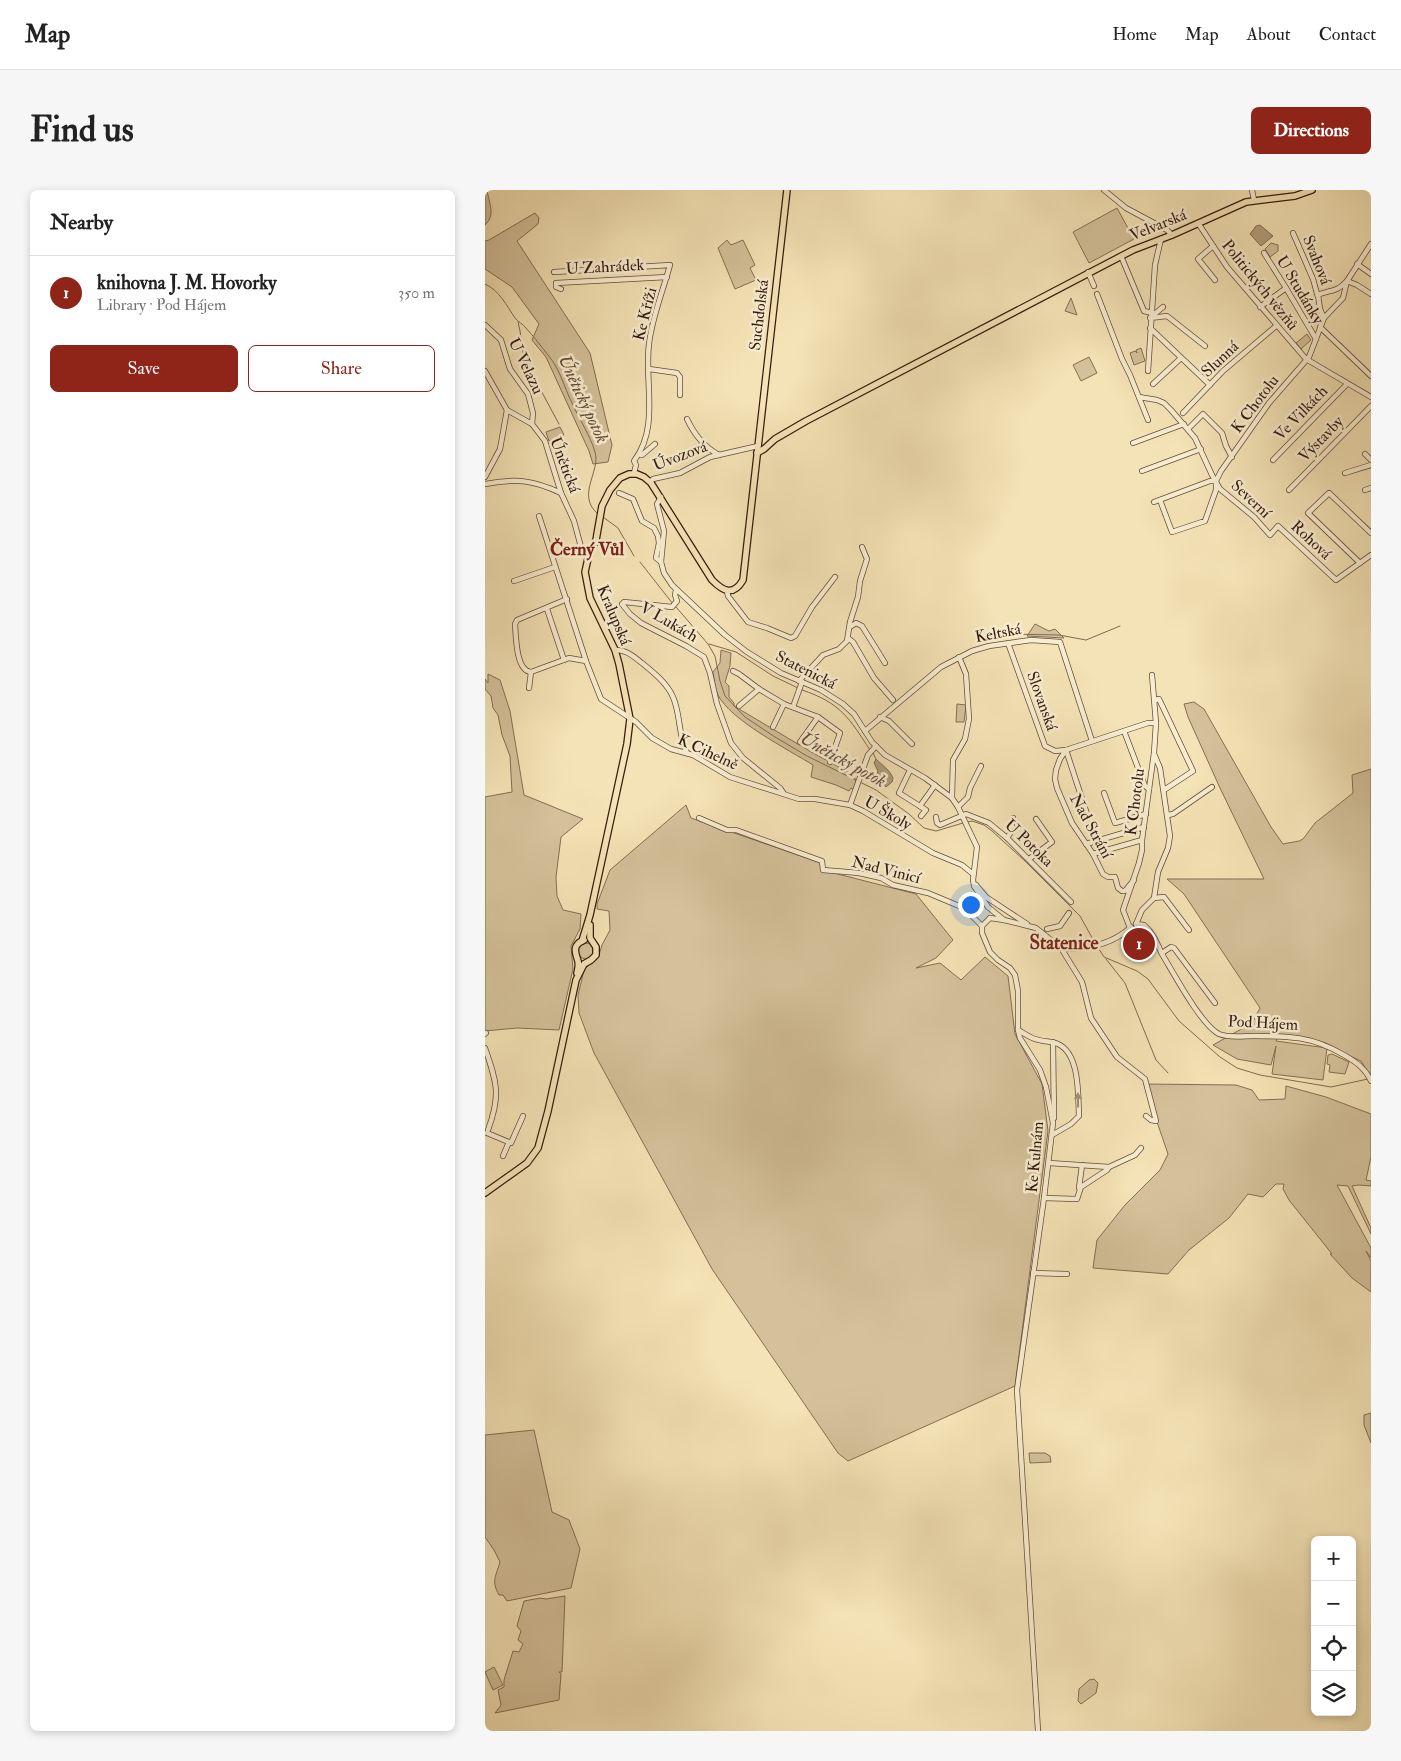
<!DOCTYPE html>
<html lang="en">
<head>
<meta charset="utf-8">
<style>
	:root { --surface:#fff; --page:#f6f6f6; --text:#222; --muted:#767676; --line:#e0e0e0; --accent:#8f2418 }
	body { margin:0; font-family:"IM FELL Double Pica",serif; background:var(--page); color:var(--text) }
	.controls { position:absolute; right:15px; bottom:15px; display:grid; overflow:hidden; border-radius:8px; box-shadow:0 2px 8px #0003 }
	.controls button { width:45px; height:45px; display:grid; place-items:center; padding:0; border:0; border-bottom:1px solid var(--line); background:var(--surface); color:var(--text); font:25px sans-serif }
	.you { position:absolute; left:485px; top:714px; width:18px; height:18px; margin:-12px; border:4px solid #fff; border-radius:50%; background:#1a73e8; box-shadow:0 0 0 8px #1a73e833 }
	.badge { display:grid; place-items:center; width:32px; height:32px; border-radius:50%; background:var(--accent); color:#fff; font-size:16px; font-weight:700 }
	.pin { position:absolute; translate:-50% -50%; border:2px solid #fff; box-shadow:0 1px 5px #0006 }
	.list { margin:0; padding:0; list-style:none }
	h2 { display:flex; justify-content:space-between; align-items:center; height:65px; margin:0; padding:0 20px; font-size:21px }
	h2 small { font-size:16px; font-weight:400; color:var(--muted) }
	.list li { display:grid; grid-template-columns:32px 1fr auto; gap:15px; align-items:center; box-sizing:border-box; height:75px; padding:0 20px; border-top:1px solid var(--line) }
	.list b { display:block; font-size:19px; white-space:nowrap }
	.list p { margin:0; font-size:16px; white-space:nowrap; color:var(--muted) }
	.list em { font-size:16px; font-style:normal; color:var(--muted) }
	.actions { display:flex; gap:10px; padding:15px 20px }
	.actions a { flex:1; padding:11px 0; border:1px solid var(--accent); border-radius:8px; text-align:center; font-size:18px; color:var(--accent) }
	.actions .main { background:var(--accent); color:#fff }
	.icon { flex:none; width:28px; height:28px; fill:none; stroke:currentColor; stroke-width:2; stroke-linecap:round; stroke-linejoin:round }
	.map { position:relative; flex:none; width:886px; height:1541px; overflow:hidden; border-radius:8px }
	header { display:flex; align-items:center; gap:30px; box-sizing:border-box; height:70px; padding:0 25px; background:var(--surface); border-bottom:1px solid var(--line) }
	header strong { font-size:24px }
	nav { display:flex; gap:28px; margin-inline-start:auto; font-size:18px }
	.intro { display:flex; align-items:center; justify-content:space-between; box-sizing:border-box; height:120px; padding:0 30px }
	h1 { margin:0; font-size:35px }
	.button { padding:12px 22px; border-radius:8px; background:var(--accent); color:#fff; font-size:18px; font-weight:700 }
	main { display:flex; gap:30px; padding:0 30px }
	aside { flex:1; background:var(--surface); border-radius:8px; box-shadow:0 2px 8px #0003 }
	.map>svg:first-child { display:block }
</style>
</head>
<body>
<header>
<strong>Map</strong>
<nav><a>Home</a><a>Map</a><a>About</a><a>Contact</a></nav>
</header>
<div class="intro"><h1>Find us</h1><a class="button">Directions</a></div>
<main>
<aside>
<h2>Nearby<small></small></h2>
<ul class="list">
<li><span class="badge">1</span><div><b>knihovna J. M. Hovorky</b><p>Library · Pod Hájem</p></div><em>350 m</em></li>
</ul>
<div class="actions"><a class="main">Save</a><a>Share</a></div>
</aside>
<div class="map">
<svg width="886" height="1541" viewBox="0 0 886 1541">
	<rect width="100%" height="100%" fill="#f4e3b6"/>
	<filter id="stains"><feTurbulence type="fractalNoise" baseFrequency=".004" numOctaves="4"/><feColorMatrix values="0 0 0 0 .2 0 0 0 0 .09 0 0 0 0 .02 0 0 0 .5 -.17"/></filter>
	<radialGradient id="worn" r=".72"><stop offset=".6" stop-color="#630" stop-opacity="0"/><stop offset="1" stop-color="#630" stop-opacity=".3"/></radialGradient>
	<!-- green -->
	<g fill="#d4c19a" stroke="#856e54">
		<path d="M0 0H2C4 13 11 25 0 35Z"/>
		<polygon points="632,18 649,49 604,73 588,42"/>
		<polygon points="50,23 54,28 53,34 32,51 105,163 127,255 123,272 108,274 104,261 61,167 47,150 54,134 27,97 0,79 0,51 4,50"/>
		<polygon points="242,50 246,55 258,50 270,75 265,78 271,90 250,99 233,58"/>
		<polygon points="786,53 793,55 793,61 785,67 780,59"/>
		<polygon points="586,108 592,125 580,121"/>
		<polygon points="822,144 826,150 816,159 811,153"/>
		<polygon points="656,158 660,171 649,175 645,163 650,161 652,163 651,160"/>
		<polygon points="604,167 612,183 596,191 588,175"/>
		<polygon points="75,237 79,245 64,251 61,242"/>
		<polygon points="550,434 564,441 570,439 579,448 542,446"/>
		<path d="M236 460 246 463 245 476 240 492 244 496V507L249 513V516L328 563 369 585 371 592 369 600 366 598 364 601 351 595 326 587 328 575C304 560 245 530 233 505 230 499 229 489 228 482L235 473Z"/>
		<polygon points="3,484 15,490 25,521 39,605 98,629 76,647 71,687 72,706 78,720 96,724 95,739 86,756 88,779 74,840 32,838 0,841 0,607 27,602 25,566 17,545 13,525 8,518 6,506 0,499 0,489 3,493"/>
		<polygon points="709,512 719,519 786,637 798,654 814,651 818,649 830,633 868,603 867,585 886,579 886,887 876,871 832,851 794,845 791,851 842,858 838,890 787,884 791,856 786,875 752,869 728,855 767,833 775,818 699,704 682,689 779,689 735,598 703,527 699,514"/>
		<polygon points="472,514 481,515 479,532 471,532"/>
		<polygon points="201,615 206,628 336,673 341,681 431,704 468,750 451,768 431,778 455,773 476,790 500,767 523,786 530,844 557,894 563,941 530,1196 363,1271 353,1263 227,1079 109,863 94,823 93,805 99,780 114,765 117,755 125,740 124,721 112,719 112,714 125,680"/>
		<circle cx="101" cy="761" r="8"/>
		<polygon points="847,864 864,872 860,884 844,882 845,875 842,874 843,865"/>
		<polygon points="659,894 751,895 767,900 774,910 800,909 801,896 841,907 886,924 886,967 881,990 886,991 886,996 874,995 867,996 886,1038 886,1044 863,996 852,995 886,1058 886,1068 881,1061 886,1071 886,1102 867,1088 845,1064 847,1064 804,1010 798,999 799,994 791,994 778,1007 763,1004 744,1028 704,1060 683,1084 608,1078 612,1050 640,1015 675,980 683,964"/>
		<polygon points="886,1223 886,1253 879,1235 879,1225"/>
		<path d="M49 1240 67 1322 84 1330 95 1359 86 1398 22 1411 18 1405H14C6 1391 11 1386 15 1372L9 1360 0 1347V1245Z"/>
		<polygon points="544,1263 560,1263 565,1266 566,1272 545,1273"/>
		<polygon points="80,1406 77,1482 74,1482 76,1484 74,1510 10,1523 16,1515 13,1500 19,1497 19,1490 28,1461 34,1462 38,1454 33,1450 36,1441 32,1436 39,1411 55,1408 61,1409"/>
		<polygon points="9,1477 18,1495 8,1500 0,1482"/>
		<polygon points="609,1489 613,1493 611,1503 596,1514 593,1511 594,1499 604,1490"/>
	</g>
	<!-- water -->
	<g fill="#b39f7d" stroke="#816a51">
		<polygon points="775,35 788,46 776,56 765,44 771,36"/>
		<path d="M391 569C397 575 405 580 408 588L407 592 401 597 391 587 393 581 389 573Z"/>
	</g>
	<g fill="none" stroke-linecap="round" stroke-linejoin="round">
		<!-- stream -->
		<g stroke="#816a51" stroke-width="1">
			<path d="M0 94C14 100 22 116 30 128 33 132 38 134 41 138 49 147 56 156 63 165 75 179 79 197 87 213 94 229 105 245 110 262 116 281 91 305 112 323"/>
			<polyline points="33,132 35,141 39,169 74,234"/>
			<polyline points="118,327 133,338 149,366"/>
			<polyline points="155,372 188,414"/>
			<polyline points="191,417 223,454 230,466 235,491 240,506 260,527 290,547 322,566 391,600 424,624 439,638 451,641 478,633"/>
			<polyline points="523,444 574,445 601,450 635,436"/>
			<polyline points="224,454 251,462 288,486 313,498"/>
			<path d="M317 500C356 513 364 528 385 560"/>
			<polyline points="388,563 391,569"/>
			<polyline points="482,632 487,631 499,635 507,641 540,671 595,726 610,753"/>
			<polyline points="612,756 619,767 652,781 663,789 694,831 735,867 752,878 775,885 846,897 883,889"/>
			<polyline points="621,769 640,793 671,870 683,883"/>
		</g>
		<!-- minor casing -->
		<g stroke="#664c39" stroke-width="6">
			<g id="minor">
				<polyline points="619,0 641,18 682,40 687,45"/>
				<polyline points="767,0 769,10"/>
				<polyline points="713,33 742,77 821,169 886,207"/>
				<polyline points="808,43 828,89 833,107"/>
				<polyline points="728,56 713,69 730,90"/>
				<polyline points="779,63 801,98 831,149"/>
				<polyline points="636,66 659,121 667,123"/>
				<polyline points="872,74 886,84"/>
				<path d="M69 82 185 75C178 101 167 127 164 154 159 192 175 237 149 271L151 275 149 283"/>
				<polyline points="603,82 609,96"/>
				<polyline points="862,91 872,95 886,104"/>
				<polyline points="76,99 71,97 71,93 182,87"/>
				<polyline points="612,104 637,169 645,185 663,230"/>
				<polyline points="775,117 801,98"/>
				<polyline points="666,127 678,117"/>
				<polyline points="665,128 682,126 720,156"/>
				<path d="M839 128 835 119 833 105C842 100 851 103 861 92"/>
				<polyline points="0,135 16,150 25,179 43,204 48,223 47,234"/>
				<polyline points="835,137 886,186"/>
				<polyline points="665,138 725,195"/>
				<polyline points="164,179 192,183 195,187 195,205"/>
				<polyline points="0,181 22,220 47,234 60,251 76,303 89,331 96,357 104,364"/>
				<polyline points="663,181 670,75 676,49"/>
				<polyline points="668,194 696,168"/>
				<polyline points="654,207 672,210 679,213 686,220 710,248 727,285 735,299 769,327 785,345 793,336 851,390 886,365"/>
				<polyline points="698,223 738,181 791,136"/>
				<path d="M202 229C209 244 219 257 234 265"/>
				<polyline points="703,239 718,224 737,243 741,256 747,267"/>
				<polyline points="648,253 699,234"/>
				<polyline points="154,264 157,265 170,254"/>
				<polyline points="880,264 886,270"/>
				<polyline points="788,270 862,194"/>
				<polyline points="657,281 716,259"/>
				<polyline points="860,283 886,275"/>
				<polyline points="0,287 15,259 22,220"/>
				<polyline points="165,292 168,289 195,283 225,267 273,256"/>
				<path d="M0 294C31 288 48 290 76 303"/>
				<polyline points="804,300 886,216"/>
				<polyline points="880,300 886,298"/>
				<polyline points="134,303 148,309 157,331 169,338 173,346 174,353 171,368 176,372"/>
				<polyline points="176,307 172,314 179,341 176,372 179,383 187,395 240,445 262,462 296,483 336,500 358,514 369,524 387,552 400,565 440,588 467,608 473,617 492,657 488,690 489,696 503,717 519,730"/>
				<polyline points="675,310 687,342 720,331 731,300 731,291 736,281 784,213 824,167 839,128 858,108 862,91 886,54"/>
				<polyline points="669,312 725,291 731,291"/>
				<polyline points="54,326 101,471 116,509 151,532 167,548 186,559 208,565 245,587 314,609 330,609 365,615 378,621 448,663 477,675 488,684"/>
				<polyline points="875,373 823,323 844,303 886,343"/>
				<polyline points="29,391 70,377"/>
				<polyline points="191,400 190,405 192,411 187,417 139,412 137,414 145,424 156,433 201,456 219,467 225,483 232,514 246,553 258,568 295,598 299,604"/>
				<polyline points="242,401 243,406 263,432 282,438 306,448 310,446 327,417 350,387"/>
				<path d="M82 409 32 430 30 434C31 447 31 481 46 482L84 468 101 471"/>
				<polyline points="62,419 79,470"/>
				<polyline points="365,437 371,433 377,436 400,473"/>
				<polyline points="363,448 368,452 389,488 408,510"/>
				<polyline points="523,453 560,556 570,561 581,560 602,624"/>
				<path d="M130 460C140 459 148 466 157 473 168 482 182 493 188 507 196 525 193 546 202 563"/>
				<polyline points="248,481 254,484 274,499 299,514 333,527 355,543 345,572"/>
				<polyline points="314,491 338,465 354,459 362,451 365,432 373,407 375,391 382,369 377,357"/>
				<polyline points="44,498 46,482"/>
				<polyline points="670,510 674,509 708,581 679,600"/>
				<polyline points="254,516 274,499"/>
				<polyline points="308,517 317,492"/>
				<polyline points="395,527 404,531 427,554"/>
				<polyline points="288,537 299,514"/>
				<polyline points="380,541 456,477 487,461 504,456 546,450 575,452 607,551"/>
				<polyline points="639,541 660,596 664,599"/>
				<polyline points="315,552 333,527"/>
				<polyline points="425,580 414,603 441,620 436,626"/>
				<polyline points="619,603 630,633 661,624"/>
				<polyline points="467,608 468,570 480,549 484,529 481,484 474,467"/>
				<polyline points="365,615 383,565 391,556"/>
				<polyline points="435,616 450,595"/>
				<polyline points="473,617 483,607 485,598 496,576"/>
				<polyline points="683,625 688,624 727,597"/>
				<polyline points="451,627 452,633 455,635 481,624 504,633 522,648 586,712"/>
				<polyline points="214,628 242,640 251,640 337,671 338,680 374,683 396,688 408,695 443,703 479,718 497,736"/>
				<polyline points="522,648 526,642 528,628"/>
				<polyline points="601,654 659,637"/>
				<polyline points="608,664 657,650"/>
				<polyline points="544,669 567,652 551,629"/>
				<polyline points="649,690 640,701 637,701 633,698 630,687 623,687 618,684 608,664 587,633 572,598 570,589 571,580 575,569 581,560 663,533 671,533"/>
				<polyline points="491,695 501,707 542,734"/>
				<polyline points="669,708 679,707 704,740"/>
				<polyline points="505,728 497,736 497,743 505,762 513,770 525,778 530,785 533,801 533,840 535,848 555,880 561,897 568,933 559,1008 532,1200 553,1541"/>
				<path d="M505 728 519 730 551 738 576 758 580 759C604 759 628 754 646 737"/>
				<path d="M651 734 659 735C668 743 672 753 677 764 688 782 716 835 734 844 744 848 758 846 768 846 804 846 827 846 859 865 871 872 880 878 886 891"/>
				<polyline points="651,734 657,720 669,708 673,682 683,658 685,646 675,578 669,564"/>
				<polyline points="645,738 638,720 654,673 657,660 657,650 669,563 671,533 667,485"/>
				<polyline points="562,739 575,736 584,723"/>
				<polyline points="576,758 597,792 606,828 632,867 660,889 671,931 666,930 661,926"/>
				<polyline points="677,763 686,757 689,758 730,813"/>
				<path d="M533 840C539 843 546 849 554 850 560 852 568 851 573 854 595 864 593 905 594 926L586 934 567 945"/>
				<polyline points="0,844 1,843"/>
				<polyline points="568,852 569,928"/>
				<path d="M0 858C12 893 16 905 3 940"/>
				<polyline points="2,943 26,953 38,926"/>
				<polyline points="18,966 24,952"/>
				<polyline points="564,973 624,977"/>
				<polyline points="594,998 597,975"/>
				<polyline points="559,1008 592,1009 596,997 622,980 624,977 650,965 656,958"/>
				<polyline points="548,1083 582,1084"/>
			</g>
		</g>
		<!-- major casing -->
		<g stroke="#361a0f" stroke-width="8">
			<g id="major">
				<polyline points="272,263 279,259 290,249 321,231 648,60 687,45 761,12 810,6 827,0"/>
				<path d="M97 751 105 725 142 554 145 529 134 474 130 460 105 408 100 382 104 364 111 350 117 316 125 300 135 288 144 284H152L159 287 166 293 227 390C238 401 248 407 258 390L302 0"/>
				<path d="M92 783C93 779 94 775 93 771 90 762 87 755 99 750"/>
				<polyline points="0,1003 42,973 53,958 63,921 91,790 99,774 106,770 111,765 111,757 105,748 105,735"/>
			</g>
		</g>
		<!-- minor -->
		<use href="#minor" stroke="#f8edd0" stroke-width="4.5"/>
		<!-- major -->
		<use href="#major" stroke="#f4e3b6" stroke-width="5.5"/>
	</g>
	<!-- one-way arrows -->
	<defs><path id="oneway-solid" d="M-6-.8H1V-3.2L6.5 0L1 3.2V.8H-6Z" transform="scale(1.25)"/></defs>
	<use fill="#a18e79" href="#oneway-solid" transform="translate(593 910) rotate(-91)"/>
	<g text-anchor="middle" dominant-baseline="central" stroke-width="5" stroke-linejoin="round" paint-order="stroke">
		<!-- street labels -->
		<g font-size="16" fill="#361a0f" stroke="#f8edd0">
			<text transform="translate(673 35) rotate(-22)">Velvarská</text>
			<text transform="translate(832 70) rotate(68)">Svahová</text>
			<text transform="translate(120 77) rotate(-3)">U Zahrádek</text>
			<text transform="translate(775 95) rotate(51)">Politických vězňů</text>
			<text transform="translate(815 100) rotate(59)">U Studánky</text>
			<text transform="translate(160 124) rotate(-76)">Ke Kříži</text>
			<text transform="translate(274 125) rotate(-83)">Suchdolská</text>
			<text transform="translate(735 169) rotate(-43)">Slunná</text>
			<text transform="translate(41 176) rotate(64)">U Velazu</text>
			<text transform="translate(770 214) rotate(-53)">K Chotolu</text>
			<text transform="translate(816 223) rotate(-46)">Ve Vilkách</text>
			<text transform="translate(836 249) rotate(-46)">Výstavby</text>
			<text transform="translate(195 266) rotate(-21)">Úvozová</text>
			<text transform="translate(80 275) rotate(69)">Únětická</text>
			<text transform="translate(766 309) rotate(43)">Severní</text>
			<text transform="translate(826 350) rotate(43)">Rohová</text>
			<text transform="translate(129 425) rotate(67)">Kralupská</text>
			<text transform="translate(184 432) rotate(30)">V Lukách</text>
			<text transform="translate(513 443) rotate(-11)">Keltská</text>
			<text transform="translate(321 480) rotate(27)">Statenická</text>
			<text transform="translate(557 511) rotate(70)">Slovanská</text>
			<text transform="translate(223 562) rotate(25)">K Cihelně</text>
			<text transform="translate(650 612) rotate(-83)">K Chotolu</text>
			<text transform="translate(403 623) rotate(30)">U Školy</text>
			<text transform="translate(606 636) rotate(61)">Nad Strání</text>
			<text transform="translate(544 653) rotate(44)">U Potoka</text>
			<text transform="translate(401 680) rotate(14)">Nad Vinicí</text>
			<text transform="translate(778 833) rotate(3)">Pod Hájem</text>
			<text transform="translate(550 967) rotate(-85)">Ke Kulnám</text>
		</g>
		<!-- water labels -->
		<g font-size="18" font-style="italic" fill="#684f3b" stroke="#f8edd0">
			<text transform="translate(98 209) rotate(65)">Únětický potok</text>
			<text transform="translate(358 570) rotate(29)">Únětický potok</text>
		</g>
		<!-- neighbourhood labels -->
		<g font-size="18" font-weight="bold" fill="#7a1f14" stroke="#f8edd0">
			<text x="102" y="359">Černý Vůl</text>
		</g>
		<!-- quarter labels -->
		<g font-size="19" font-weight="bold" fill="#7a1f14" stroke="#f8edd0">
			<text x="579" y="753">Statenice</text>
		</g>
	</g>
	<rect width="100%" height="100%" filter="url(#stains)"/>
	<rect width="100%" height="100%" fill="url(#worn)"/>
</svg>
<div class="controls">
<button>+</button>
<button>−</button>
<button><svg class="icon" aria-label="locate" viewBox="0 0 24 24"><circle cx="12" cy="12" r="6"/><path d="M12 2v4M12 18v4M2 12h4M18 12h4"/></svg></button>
<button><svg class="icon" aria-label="layers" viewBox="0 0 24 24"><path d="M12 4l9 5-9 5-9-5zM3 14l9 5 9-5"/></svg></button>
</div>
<div class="you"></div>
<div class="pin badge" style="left:654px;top:754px">1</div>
</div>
</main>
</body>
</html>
